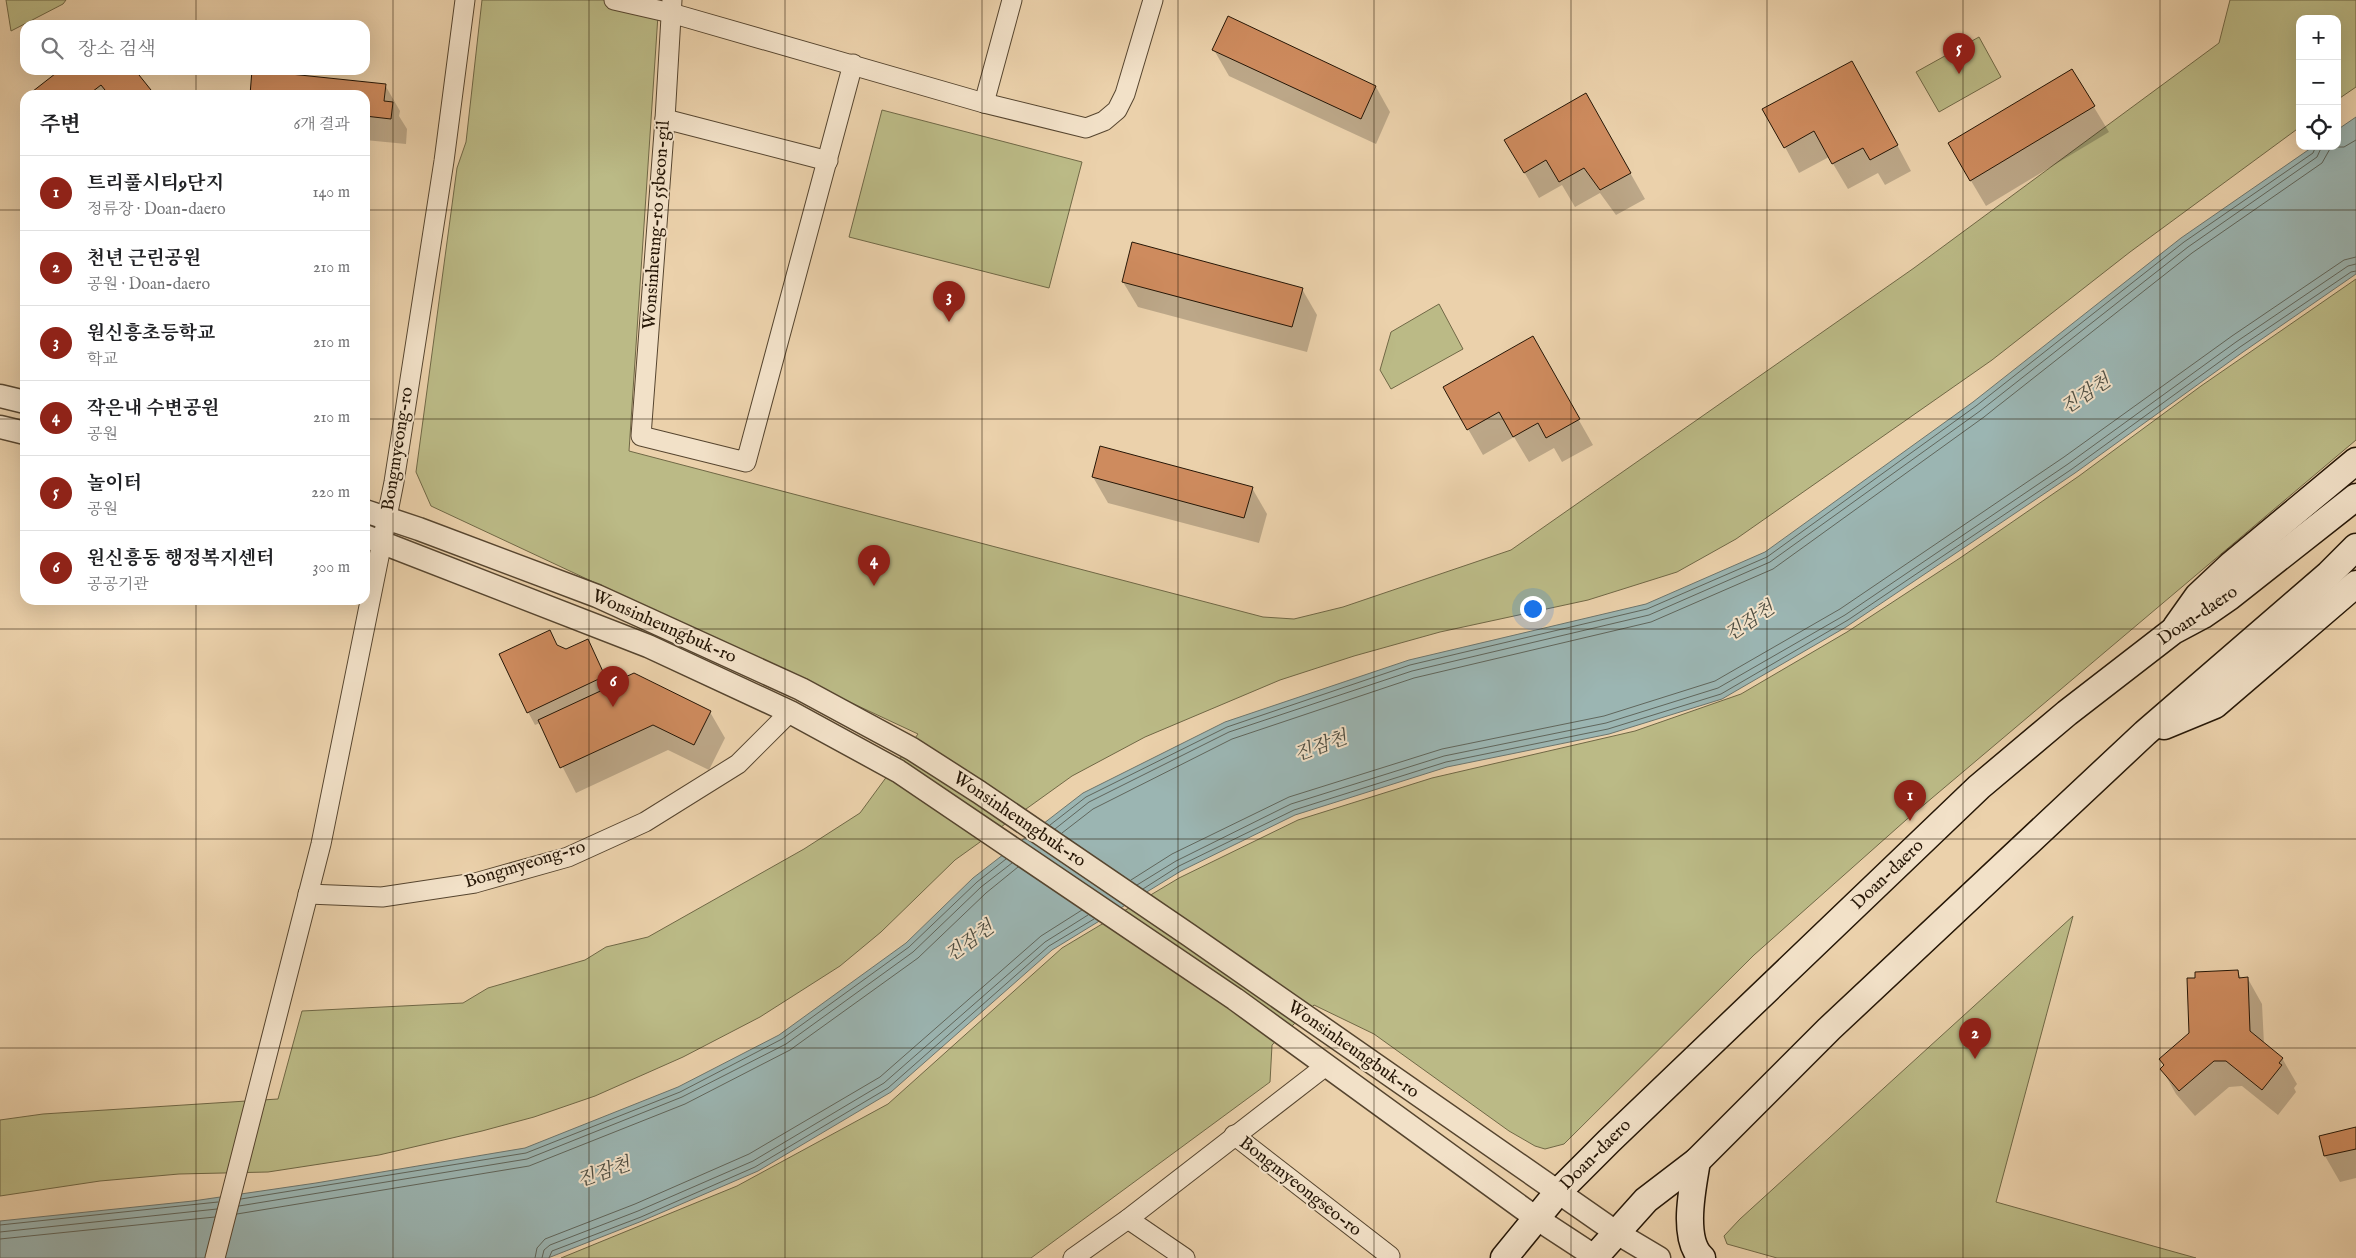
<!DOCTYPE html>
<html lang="ko">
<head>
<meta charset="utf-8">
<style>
	:root { --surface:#fff; --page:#f2f2f2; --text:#202124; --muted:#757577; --line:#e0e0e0; --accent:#8f2418 }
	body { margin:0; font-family:"IM FELL English","Noto Serif KR",serif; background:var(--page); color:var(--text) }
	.controls { position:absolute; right:15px; top:15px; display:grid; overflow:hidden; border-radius:10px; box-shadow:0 5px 20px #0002 }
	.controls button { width:45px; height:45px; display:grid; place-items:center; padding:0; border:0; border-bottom:1px solid var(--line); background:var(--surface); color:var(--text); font:25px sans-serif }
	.you { position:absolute; left:1532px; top:608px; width:18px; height:18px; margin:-12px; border:4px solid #fff; border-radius:50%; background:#1a73e8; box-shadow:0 0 0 8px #1a73e833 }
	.badge { display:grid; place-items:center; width:32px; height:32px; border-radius:50%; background:var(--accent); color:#fff; font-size:16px; font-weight:700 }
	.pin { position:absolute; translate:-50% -41px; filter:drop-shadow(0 1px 2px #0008) }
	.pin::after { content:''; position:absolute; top:26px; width:18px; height:15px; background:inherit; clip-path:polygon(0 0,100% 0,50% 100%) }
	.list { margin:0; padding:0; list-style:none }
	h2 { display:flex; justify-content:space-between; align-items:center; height:65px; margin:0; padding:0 20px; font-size:21px }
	h2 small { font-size:16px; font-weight:400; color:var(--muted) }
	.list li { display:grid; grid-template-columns:32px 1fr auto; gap:15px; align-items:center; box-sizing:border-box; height:75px; padding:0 20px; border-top:1px solid var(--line) }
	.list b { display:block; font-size:19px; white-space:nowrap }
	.list p { margin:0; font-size:16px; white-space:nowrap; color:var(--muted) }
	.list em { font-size:16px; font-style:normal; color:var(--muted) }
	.icon { flex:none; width:28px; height:28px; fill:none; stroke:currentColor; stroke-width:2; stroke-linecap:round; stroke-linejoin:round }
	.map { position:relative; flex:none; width:2356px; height:1258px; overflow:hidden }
	.search { position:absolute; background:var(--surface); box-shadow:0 5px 20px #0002; left:20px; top:20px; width:350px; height:55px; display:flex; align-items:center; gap:12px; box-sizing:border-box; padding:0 18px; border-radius:15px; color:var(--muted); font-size:19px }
	.panel { position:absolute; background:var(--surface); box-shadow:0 5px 20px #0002; left:20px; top:90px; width:350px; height:515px; border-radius:15px }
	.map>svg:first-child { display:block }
</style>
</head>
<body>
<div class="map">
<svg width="2356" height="1258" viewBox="0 0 2356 1258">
	<rect width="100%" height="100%" fill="#ebd1ab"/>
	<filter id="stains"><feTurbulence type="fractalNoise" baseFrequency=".004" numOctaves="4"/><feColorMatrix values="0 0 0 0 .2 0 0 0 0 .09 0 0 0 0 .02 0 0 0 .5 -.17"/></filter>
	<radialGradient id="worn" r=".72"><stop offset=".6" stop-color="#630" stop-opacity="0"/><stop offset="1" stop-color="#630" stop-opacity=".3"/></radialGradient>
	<!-- green -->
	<g fill="#bbba86" stroke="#706846">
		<polygon points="6,0 66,0 63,4 11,31"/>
		<polygon points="482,0 659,0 629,451 1263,617 1294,619 1343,607 1511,550 1914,268 2219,43 2230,0 2356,0 2356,87 2337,100 2337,19 2300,19 2300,127 2130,252 1992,360 1736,539 1677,572 1588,600 1440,632 1354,656 1280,680 1145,737 1072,776 955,860 881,932 840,966 760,1017 683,1057 595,1096 534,1117 482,1131 379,1155 268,1172 179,1174 100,1181 0,1196 0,1120 43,1114 278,1099 302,1011 463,1003 488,988 585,960 606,947 648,937 804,849 860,813 918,734 431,506 416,472 457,168 466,142"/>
		<polygon points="1979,37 2001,77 1939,112 1916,72"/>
		<polygon points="882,110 1082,162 1049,288 849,237"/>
		<polygon points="2356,279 2356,440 1906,820 1754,955 1564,1144 1545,1149 1535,1146 1509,1131 1374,1034 1314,1005 1272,1045 1270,1082 1031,1258 561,1258 737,1186 888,1104 1062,948 1179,878 1298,820 1432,778 1635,731 1741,694 1847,632 1960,558 2079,476 2201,386"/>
		<polygon points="1439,304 1463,349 1391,389 1380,370 1391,332"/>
		<polygon points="2073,916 1996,1202 2196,1258 1777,1258 1727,1244 1724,1236 1740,1219"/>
	</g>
	<!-- water -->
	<polygon fill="#9bb5b2" stroke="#6c756d" points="2356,117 2356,274 2243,352 2075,473 1846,627 1722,699 1609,734 1447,767 1295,815 1181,871 1052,950 891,1092 758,1171 642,1221 548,1258 0,1258 0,1221 193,1201 316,1183 525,1148 678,1087 779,1035 906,943 973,878 1083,793 1225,722 1409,660 1646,604 1765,552 1973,402 2181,238 2314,146 2337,146 2337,130"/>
	<!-- shadow -->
	<g fill="#0003">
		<polygon points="1214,50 1376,87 1390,112 1376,144 1229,76"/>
		<polygon points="62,70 133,70 154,95 30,95"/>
		<polygon points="254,70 385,85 400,111 399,116 407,129 406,144 365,140 365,95 251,95"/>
		<polygon points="2072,71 2109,132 1986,206 1964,169"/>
		<polygon points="1867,88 1911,171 1885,185 1878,173 1848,189 1829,157 1799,173 1785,147"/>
		<polygon points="1586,95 1645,199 1616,215 1600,193 1575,207 1562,185 1539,198 1506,140"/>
		<polygon points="25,99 25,108 22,102"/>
		<polygon points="1123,282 1302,289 1317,315 1307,352 1138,307"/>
		<polygon points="1532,338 1593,445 1562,462 1554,448 1529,462 1514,437 1483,455 1444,387"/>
		<polygon points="1093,477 1252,488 1267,514 1259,543 1108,503"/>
		<polygon points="587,640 610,685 710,712 725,738 709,770 668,750 576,793 540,723 535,725 528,712 558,647 566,650"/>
		<polygon points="2237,972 2242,979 2248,979 2262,1004 2264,1044 2282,1058 2297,1084 2294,1088 2296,1092 2278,1115 2242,1086 2229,1087 2195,1116 2176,1094 2162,1069 2164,1066 2160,1059 2190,1034"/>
		<polygon points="2356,1128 2356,1178 2340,1182 2325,1156 2320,1137"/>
	</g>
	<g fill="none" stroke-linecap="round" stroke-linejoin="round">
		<!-- shore -->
		<g stroke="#60665c" stroke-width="1">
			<polyline points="1050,825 1086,797 1227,727 1410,665 1647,609 1767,557 1976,406 2184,242 2313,153 2316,146"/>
			<polyline points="1055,829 1089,802 1229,732 1412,671 1649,615 1770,562 1980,411 2188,247 2317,157 2322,146"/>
			<polyline points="1062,833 1093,809 1232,739 1414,678 1651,622 1773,569 1984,417 2192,253 2322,163 2331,147 2344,147 2356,140"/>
			<polyline points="1131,880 1172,854 1289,797 1442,749 1604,716 1715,681 1840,609 2064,457 2232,336 2344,260 2356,257"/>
			<polyline points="1137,885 1176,861 1291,804 1444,756 1606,723 1718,688 1845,615 2068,464 2236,342 2348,266 2356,264"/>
			<polyline points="1143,889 1179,866 1294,810 1446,762 1608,729 1721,694 1848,620 2072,469 2240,347 2351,272 2356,271"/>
			<polyline points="241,1199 526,1153 680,1092 782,1039 909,947 977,882 1006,859"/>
			<polyline points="239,1206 527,1159 682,1097 786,1044 913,952 981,887 1012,863"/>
			<polyline points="237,1214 529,1166 685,1104 790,1050 918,958 986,893 1018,867"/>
			<polyline points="0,1225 218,1202"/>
			<polyline points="0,1232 217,1209"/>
			<polyline points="0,1239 215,1217"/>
			<polyline points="535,1258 537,1248 545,1239 635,1204 749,1154 880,1077 1041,936 1082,910"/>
			<polyline points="542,1258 544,1250 550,1245 638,1211 753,1161 884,1083 1045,942 1088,915"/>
			<polyline points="549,1258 552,1251 641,1217 755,1167 888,1088 1049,946 1094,919"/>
		</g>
	</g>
	<!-- building -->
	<g fill="#ce8b5e" stroke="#251606">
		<polygon points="1228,16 1376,86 1361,119 1212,50"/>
		<polygon points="1852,61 1898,145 1870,160 1863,148 1832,164 1814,131 1784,148 1762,109"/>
		<polygon points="2072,69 2095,106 1970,181 1948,143"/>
		<polygon points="60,70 135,70 155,95 109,95 101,85 88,95 28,95"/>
		<polygon points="252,70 386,84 384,101 393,102 391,119 365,116 365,95 250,95"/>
		<polygon points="1586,93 1631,173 1600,190 1584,168 1559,182 1546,160 1524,173 1504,140"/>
		<polygon points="1132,242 1303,288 1292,327 1122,282"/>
		<polygon points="1533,336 1580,419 1546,438 1538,423 1513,437 1499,412 1467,430 1443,387"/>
		<polygon points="1100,446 1253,487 1244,518 1092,477"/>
		<polygon points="550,630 557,645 566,649 588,639 605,676 527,713 499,654"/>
		<polygon points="634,673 711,711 694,745 653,725 560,768 538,720 609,687 608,685"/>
		<polygon points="2238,970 2239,978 2248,977 2250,1031 2283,1058 2279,1063 2282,1065 2262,1090 2226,1061 2214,1061 2179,1091 2160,1069 2164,1065 2159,1059 2189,1033 2187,978 2195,978 2195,972"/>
		<polygon points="2356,1127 2356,1149 2324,1156 2319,1136"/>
	</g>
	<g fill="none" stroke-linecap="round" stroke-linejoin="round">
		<!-- minor casing -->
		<g stroke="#56452f" stroke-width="21">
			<g id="minor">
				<polyline points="614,0 671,13 984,103 1086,128 1104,121 1117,110 1125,94 1153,0"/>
				<polyline points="672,0 665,119 641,436 746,462 853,64"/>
				<polyline points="984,103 1012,0"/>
				<polyline points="665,119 828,161"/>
				<polyline points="308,894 382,897 475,883 568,857 645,822 738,764 790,712"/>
				<polyline points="1234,1135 1390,1256 1389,1258"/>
				<polyline points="1128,1219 1185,1258"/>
				<polyline points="215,1258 321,844 382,542 394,482 444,161 465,0"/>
				<polyline points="1073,1258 1128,1219 1327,1065"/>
			</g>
		</g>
		<!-- tertiary casing -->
		<g stroke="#56452f" stroke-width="25">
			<g id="tertiary">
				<polyline points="0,396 25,402"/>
				<polyline points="0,427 25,433"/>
				<polyline points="365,511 419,529 597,596 801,689 912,749 979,792 1189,935 1617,1233 1659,1258"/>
				<polyline points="365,536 648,646 790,712 898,771 1235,999 1536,1218 1597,1258"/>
			</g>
		</g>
		<!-- secondary casing -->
		<g stroke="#251606" stroke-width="29">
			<g id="secondary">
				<polyline points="2176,627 2198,596 2231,565 2356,461"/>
				<polyline points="2164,726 2215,705 2356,584"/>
				<path d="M1697 1161C1693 1186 1681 1239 1702 1258"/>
				<polyline points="1504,1258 1558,1192 1609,1141 1979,787 2067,713 2173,631 2203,615 2229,597 2356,497"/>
				<polyline points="1594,1258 1646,1200 1697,1161 1829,1029 2145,733 2329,574 2356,547"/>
			</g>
		</g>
		<!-- minor -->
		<use href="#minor" stroke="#f2e1c8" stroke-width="19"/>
		<!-- tertiary -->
		<use href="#tertiary" stroke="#f2e1c8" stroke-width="22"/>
		<!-- secondary -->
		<use href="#secondary" stroke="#f2e1c8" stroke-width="26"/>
	</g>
	<!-- grid -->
	<path fill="none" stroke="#251606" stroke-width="1" stroke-opacity="0.55" d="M196 0V25M393 0V1258M589 0V1258M785 0V1258M982 0V1258M1178 0V1258M1374 0V1258M1571 0V1258M1767 0V1258M1963 0V1258M2160 0V1258M196 70V95M0 210H25M365 210H2356M0 419H25M365 419H2356M196 600V1258M0 629H2356M0 839H2356M0 1048H2356"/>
	<g text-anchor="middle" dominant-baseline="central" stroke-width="4" stroke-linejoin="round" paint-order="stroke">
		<!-- street labels -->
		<g font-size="18" fill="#251606" stroke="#f2e1c8">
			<text transform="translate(657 225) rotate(-86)">Wonsinheung-ro 55beon-gil</text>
			<text transform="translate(398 449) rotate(-81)">Bongmyeong-ro</text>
			<text transform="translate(2198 616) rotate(-34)">Doan-daero</text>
			<text transform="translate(664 627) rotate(24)">Wonsinheungbuk-ro</text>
			<text transform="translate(1019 820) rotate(34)">Wonsinheungbuk-ro</text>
			<text transform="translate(525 865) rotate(-17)">Bongmyeong-ro</text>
			<text transform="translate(1888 875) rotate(-44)">Doan-daero</text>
			<text transform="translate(1353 1050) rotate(35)">Wonsinheungbuk-ro</text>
			<text transform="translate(1596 1155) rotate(-45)">Doan-daero</text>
			<text transform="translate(1300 1187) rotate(38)">Bongmyeongseo-ro</text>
		</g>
		<!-- water labels -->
		<g font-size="19" font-style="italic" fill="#4e4e42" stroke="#f2e1c8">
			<text transform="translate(2086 395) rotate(-34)">진잠천</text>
			<text transform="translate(1750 622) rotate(-34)">진잠천</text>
			<text transform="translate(1321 747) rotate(-20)">진잠천</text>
			<text transform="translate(970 942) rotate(-36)">진잠천</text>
			<text transform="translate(604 1173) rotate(-19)">진잠천</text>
		</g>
	</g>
	<rect width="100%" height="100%" filter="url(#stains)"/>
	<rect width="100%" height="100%" fill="url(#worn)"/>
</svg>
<div class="controls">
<button>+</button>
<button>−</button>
<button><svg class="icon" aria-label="locate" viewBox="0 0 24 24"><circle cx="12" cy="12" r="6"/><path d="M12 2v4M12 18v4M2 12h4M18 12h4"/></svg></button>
</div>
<div class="you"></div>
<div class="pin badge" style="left:1910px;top:821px">1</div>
<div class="pin badge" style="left:1975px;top:1059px">2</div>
<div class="pin badge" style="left:949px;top:322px">3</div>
<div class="pin badge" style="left:874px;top:586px">4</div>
<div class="pin badge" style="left:1959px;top:74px">5</div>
<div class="pin badge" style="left:613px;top:707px">6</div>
<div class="search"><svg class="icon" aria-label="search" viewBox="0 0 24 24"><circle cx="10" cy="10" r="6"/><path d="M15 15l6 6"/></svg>장소 검색</div>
<section class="panel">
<h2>주변<small>6개 결과</small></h2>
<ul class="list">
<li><span class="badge">1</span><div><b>트리풀시티9단지</b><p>정류장 · Doan-daero</p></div><em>140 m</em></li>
<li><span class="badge">2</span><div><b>천년 근린공원</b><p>공원 · Doan-daero</p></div><em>210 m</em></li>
<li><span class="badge">3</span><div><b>원신흥초등학교</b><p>학교</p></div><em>210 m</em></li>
<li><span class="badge">4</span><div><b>작은내 수변공원</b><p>공원</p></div><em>210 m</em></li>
<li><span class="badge">5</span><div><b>놀이터</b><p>공원</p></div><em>220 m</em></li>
<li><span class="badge">6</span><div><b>원신흥동 행정복지센터</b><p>공공기관</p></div><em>300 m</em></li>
</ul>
</section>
</div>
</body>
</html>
